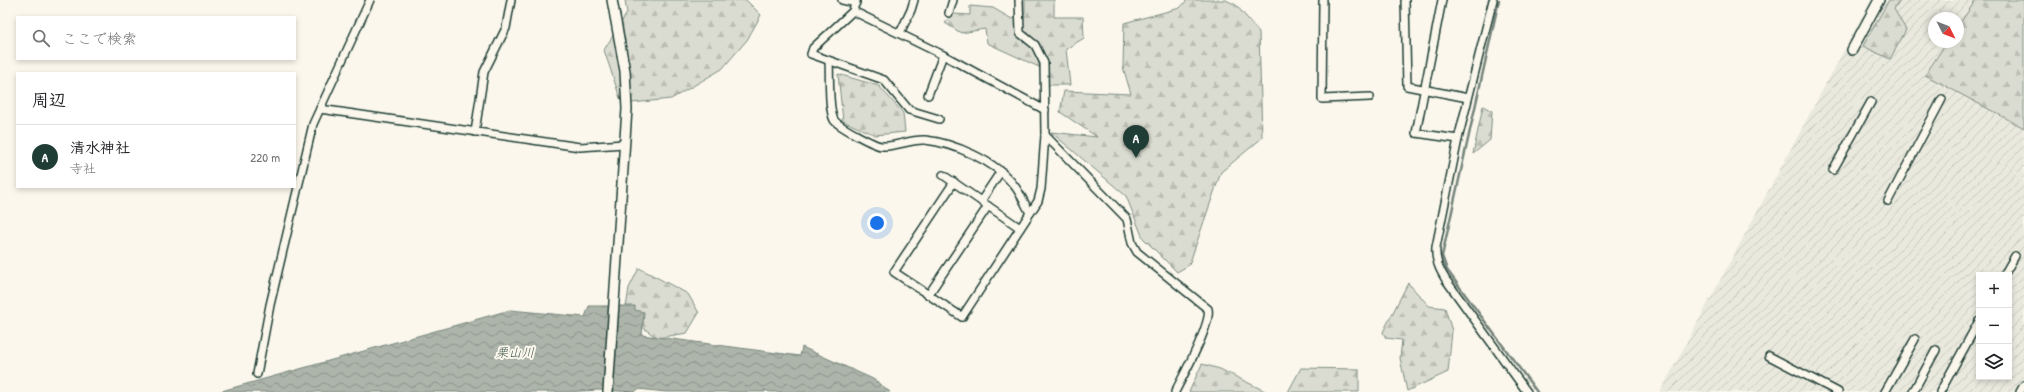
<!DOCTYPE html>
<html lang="ja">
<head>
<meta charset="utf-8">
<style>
	:root { --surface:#fff; --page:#f2f2f2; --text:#202124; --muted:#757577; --line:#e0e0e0; --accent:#1f3d34 }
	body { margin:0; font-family:"Patrick Hand","Klee One",sans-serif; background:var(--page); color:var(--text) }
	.controls { position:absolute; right:12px; bottom:12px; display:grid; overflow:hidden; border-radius:0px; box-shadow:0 2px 6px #0003 }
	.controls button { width:36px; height:36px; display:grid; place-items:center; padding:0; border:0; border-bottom:1px solid var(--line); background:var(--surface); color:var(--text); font:20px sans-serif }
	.compass { position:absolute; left:1928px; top:12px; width:36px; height:36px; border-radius:50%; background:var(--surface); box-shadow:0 2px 6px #0003; rotate:132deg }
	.you { position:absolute; left:877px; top:223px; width:14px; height:14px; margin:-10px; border:3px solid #fff; border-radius:50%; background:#1a73e8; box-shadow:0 0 0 6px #1a73e833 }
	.badge { display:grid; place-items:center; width:26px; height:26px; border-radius:50%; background:var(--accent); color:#fff; font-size:13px; font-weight:700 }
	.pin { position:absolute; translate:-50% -33px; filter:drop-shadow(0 1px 2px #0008) }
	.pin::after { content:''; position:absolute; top:21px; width:14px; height:12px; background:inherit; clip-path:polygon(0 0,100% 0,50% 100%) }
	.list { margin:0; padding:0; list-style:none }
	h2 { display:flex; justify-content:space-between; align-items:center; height:52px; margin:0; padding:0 16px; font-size:17px }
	h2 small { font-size:13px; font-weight:400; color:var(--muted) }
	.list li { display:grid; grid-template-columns:26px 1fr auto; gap:12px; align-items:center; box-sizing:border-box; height:64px; padding:0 16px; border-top:1px solid var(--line) }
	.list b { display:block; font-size:15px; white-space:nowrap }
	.list p { margin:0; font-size:13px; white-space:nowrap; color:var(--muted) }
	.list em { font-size:13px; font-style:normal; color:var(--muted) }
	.icon { flex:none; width:22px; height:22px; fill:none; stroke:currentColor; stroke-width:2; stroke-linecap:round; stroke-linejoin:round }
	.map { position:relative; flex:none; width:2024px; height:392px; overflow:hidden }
	.search { position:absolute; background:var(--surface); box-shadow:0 2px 6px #0003; left:16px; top:16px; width:280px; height:44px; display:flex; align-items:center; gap:10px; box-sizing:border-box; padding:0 14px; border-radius:0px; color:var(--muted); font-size:15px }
	.panel { position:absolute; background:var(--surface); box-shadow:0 2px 6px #0003; left:16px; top:72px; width:280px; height:116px; border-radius:0px }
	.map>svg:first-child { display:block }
</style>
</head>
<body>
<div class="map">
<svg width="2024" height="392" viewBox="0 0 2024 392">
	<defs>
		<pattern id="industrial-furrows" width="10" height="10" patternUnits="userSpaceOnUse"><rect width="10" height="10" fill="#eae9de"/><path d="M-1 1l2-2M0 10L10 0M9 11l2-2" fill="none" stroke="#c8c9bf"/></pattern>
		<pattern id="forest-firs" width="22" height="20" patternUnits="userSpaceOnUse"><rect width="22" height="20" fill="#dbdcd1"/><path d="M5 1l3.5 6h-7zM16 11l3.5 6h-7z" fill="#bcbeb4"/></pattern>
		<pattern id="water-waves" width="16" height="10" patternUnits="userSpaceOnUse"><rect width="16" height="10" fill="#adb4aa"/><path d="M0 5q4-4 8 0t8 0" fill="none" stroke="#8c948b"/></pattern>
	</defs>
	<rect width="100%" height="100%" fill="#fbf7ec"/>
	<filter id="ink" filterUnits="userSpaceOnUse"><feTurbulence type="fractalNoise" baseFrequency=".025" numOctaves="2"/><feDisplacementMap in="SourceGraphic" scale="8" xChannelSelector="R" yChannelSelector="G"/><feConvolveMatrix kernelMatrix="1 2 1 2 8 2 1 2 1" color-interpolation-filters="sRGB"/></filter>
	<g filter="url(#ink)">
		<!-- industrial -->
		<path fill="url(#industrial-furrows)" fill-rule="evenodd" d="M1871 0H2024V392H1660ZM1934 18H1958V42H1934ZM1979 275H2009V377H1979Z"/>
		<!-- forest -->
		<g fill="url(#forest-firs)" stroke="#7d8c82">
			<polygon points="625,0 746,0 761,15 747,40 722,69 671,99 622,104 604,50 627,13"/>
			<polygon points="1025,0 1054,0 1054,17 1083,17 1084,38 1066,49 1070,85 1047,85 1039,67 987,43 985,29 961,33 945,23 954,14 970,15 970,6 993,8 1012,19 1025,13"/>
			<polygon points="1187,0 1226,0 1236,5 1259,32 1262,138 1221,172 1189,265 1177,272 1143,238 1126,196 1051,132 1097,137 1060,112 1064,91 1131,94 1123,67 1124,23 1180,8"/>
			<polygon points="1889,0 1900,0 1894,9 1906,30 1890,59 1863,46"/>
			<polygon points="1976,0 2024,0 2024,128 1925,75 1947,42 1958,42 1958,26"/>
			<polygon points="838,74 879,86 903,113 905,132 875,135 843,121"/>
			<polygon points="1483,106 1492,111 1490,140 1473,154"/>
			<polygon points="639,268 688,294 699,313 687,333 657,338 625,314 629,288"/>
			<polygon points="1408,283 1429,306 1445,308 1452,331 1448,372 1407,391 1400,358 1402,340 1386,338 1383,332"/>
			<polygon points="1202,364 1220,369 1267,392 1189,392"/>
			<polygon points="1301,368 1359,369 1359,392 1288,392"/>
		</g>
		<!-- water -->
		<polygon fill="url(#water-waves)" stroke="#74847b" points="589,306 635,306 635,310 644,312 642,335 800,356 802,347 873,379 890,392 770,392 764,390 765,392 666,392 638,389 635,392 599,390 565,392 218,392 510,310 585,317"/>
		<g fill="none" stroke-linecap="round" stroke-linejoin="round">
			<!-- stream -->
			<polyline stroke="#74847b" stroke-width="2.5" points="1499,0 1442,256 1447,270 1537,392"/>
			<!-- minor casing -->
			<g stroke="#1f3d34" stroke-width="10">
				<g id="minor">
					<polyline points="842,0 856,3"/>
					<polyline points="856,0 853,11 813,48 811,54 884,80 909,110 939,119"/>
					<polyline points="1323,0 1322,99 1370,97"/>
					<polyline points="1405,0 1407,86 1468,98"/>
					<polyline points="1442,0 1416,133 1458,139"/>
					<path d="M1493 0 1458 139 1436 247C1435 260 1439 269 1446 280L1527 392"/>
					<polyline points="853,11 943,55 1045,110"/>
					<polyline points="949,13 953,0"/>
					<polyline points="900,33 911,10 914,0"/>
					<path d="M829 62C830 76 828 108 834 120 838 126 875 146 882 146 896 147 910 139 925 140 954 143 995 161 1013 184 1020 192 1025 204 1030 213"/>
					<polyline points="928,95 943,55"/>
					<polyline points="320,109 580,147 624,144"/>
					<polyline points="475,132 484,72 506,28 511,0"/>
					<path d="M1045 135 1127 219 1132 243 1137 252 1208 309C1212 324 1183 376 1175 392"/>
					<polyline points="1833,170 1871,102"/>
					<polyline points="943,175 1020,228"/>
					<polyline points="954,182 894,272 962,317 1038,201 1041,189 1045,135 1044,63 1035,45 1020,33 1019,0"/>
					<polyline points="981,201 1001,171"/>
					<polyline points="1888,201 1942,99"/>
					<polyline points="2004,275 2015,256"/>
					<polyline points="929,294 988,206"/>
					<polyline points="1769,356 1838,392"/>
					<polyline points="257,374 270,305 313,124 370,0"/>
					<polyline points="1885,392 1915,339"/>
					<polyline points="1913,392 1936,350"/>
					<polyline points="1940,392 1979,321"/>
					<polyline points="2020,392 2024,385"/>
				</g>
			</g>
			<!-- tertiary casing -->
			<g stroke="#1f3d34" stroke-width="12">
				<g id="tertiary">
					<polyline points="1852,50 1879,0"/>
					<polyline points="608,392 627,109 625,71 612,0"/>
				</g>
			</g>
			<!-- minor -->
			<use href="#minor" stroke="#fbf7ec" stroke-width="7"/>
			<!-- tertiary -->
			<use href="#tertiary" stroke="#fbf7ec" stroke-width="9"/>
		</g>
	</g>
	<g text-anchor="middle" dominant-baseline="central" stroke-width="4" stroke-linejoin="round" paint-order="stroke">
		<!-- water labels -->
		<g font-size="13" font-style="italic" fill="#425b52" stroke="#fbf7ec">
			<text x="515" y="352">栗山川</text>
		</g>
	</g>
</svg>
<div class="controls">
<button>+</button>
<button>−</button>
<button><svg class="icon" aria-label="layers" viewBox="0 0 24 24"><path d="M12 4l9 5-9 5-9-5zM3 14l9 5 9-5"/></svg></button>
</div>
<svg class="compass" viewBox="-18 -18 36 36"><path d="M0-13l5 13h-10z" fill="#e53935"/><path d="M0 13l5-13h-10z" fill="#757577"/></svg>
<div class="you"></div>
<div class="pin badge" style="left:1136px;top:158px">A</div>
<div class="search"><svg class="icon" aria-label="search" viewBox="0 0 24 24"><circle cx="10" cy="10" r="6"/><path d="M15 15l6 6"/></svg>ここで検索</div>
<section class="panel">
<h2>周辺<small></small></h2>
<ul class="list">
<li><span class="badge">A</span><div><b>清水神社</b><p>寺社</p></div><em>220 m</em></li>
</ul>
</section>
</div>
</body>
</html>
